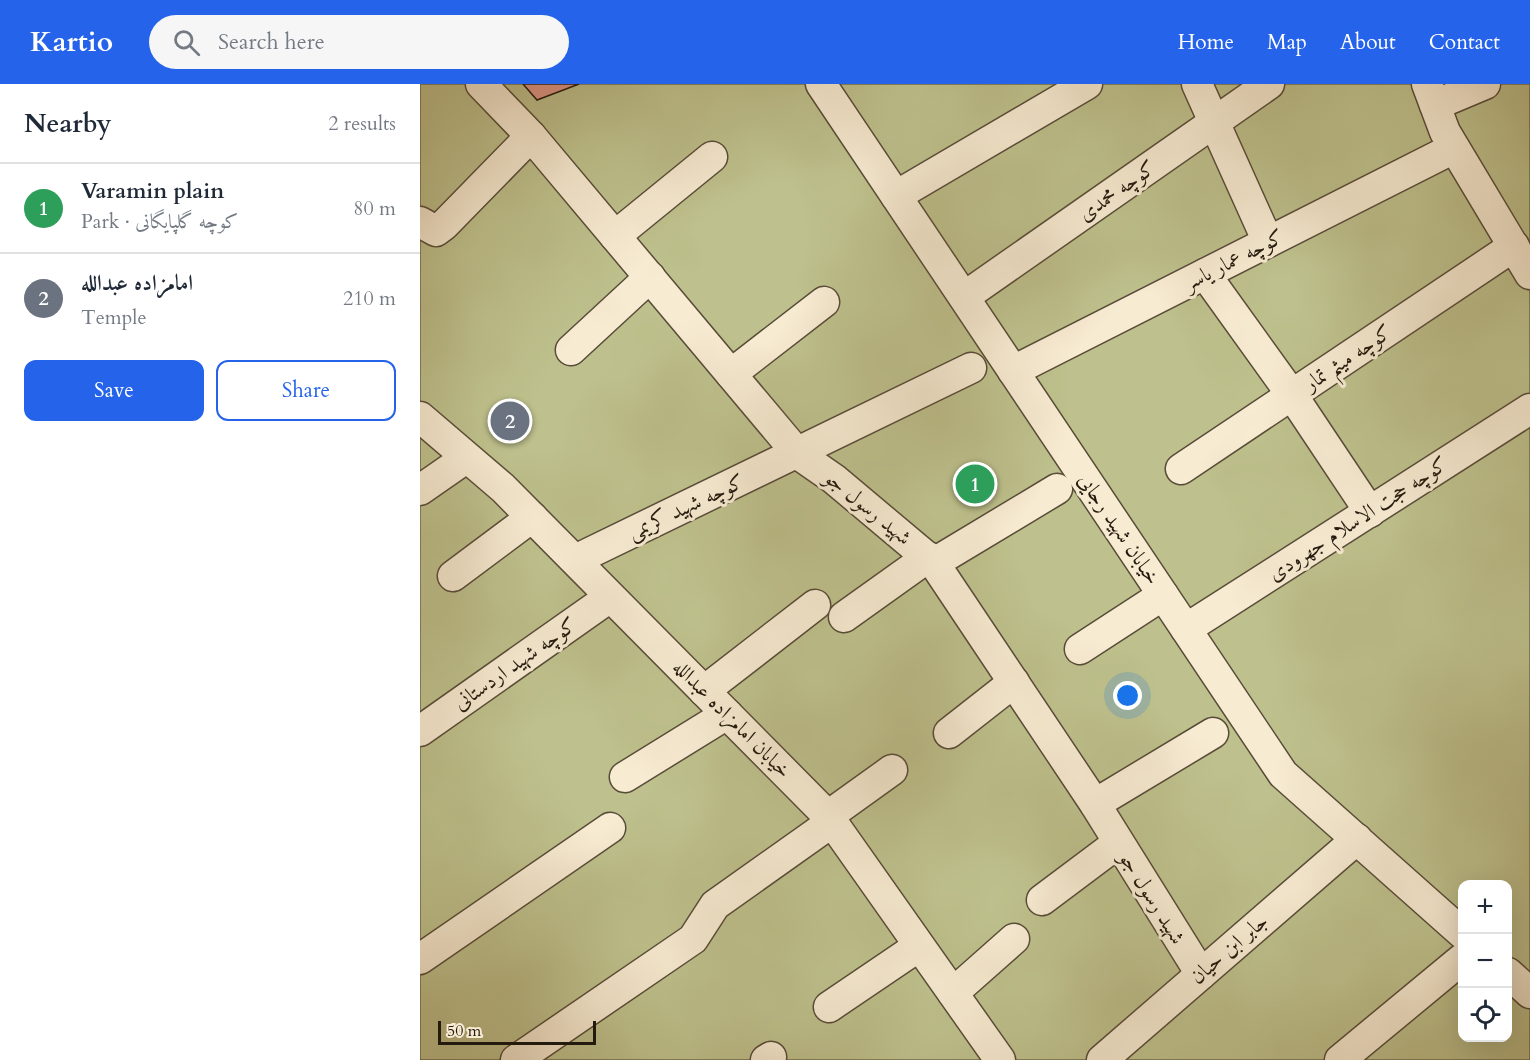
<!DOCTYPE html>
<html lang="en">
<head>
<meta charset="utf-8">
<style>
	:root { --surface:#fff; --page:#f6f6f7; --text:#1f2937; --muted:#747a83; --line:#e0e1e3; --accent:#2563eb }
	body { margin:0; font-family:Cardo,Amiri,serif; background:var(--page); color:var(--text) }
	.controls { position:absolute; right:18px; bottom:18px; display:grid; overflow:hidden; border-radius:12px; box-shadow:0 6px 24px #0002 }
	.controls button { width:54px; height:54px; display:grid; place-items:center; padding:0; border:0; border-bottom:2px solid var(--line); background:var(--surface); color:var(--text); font:30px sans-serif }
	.scale { position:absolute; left:18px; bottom:15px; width:158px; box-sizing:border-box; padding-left:6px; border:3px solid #241a0e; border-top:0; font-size:16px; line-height:21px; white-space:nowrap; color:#241a0e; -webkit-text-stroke:4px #f7ebd2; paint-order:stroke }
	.you { position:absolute; left:708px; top:612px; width:21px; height:21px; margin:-15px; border:4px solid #fff; border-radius:50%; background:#1a73e8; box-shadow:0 0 0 9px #1a73e833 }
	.badge { display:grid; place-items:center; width:39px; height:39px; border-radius:50%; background:var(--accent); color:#fff; font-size:20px; font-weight:700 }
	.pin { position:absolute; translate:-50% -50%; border:3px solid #fff; box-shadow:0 2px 6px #0006 }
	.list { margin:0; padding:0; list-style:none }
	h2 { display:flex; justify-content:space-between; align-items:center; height:78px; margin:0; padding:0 24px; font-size:26px }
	h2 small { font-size:20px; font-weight:400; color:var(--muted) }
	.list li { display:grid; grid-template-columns:39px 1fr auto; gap:18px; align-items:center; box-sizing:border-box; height:90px; padding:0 24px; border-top:2px solid var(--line) }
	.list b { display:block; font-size:22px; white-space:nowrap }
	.list p { margin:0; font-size:20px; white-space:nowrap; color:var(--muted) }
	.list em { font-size:20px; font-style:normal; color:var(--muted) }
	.actions { display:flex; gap:12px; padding:18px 24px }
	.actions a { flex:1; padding:14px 0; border:2px solid var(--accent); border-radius:12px; text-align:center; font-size:21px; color:var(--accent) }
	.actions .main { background:var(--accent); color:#fff }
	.icon { flex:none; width:33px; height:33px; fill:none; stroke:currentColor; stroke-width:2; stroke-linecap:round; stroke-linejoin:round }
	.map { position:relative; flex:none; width:1110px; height:976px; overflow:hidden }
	header { display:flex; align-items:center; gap:36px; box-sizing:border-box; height:84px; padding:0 30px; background:var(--accent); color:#fff }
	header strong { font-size:28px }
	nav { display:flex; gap:33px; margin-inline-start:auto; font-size:21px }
	.search { width:420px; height:54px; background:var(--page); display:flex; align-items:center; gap:15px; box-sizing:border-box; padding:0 21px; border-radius:33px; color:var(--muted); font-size:22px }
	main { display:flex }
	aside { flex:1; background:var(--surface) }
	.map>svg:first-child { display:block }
</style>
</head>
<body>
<header>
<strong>Kartio</strong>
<div class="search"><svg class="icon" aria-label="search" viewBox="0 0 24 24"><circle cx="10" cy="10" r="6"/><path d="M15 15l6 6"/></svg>Search here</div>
<nav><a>Home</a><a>Map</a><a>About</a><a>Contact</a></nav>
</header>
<main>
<aside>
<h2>Nearby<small>2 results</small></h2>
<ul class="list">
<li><span class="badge" style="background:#2e9e5b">1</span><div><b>Varamin plain</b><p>Park · کوچه گلپایگانی</p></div><em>80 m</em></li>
<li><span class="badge" style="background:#6b7280">2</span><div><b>امامزاده عبدالله</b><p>Temple</p></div><em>210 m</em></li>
</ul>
<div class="actions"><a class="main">Save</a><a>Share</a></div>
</aside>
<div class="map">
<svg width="1110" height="976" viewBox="0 0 1110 976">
	<rect width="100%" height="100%" fill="#f3e0ba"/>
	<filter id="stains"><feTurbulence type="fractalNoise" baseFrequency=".00333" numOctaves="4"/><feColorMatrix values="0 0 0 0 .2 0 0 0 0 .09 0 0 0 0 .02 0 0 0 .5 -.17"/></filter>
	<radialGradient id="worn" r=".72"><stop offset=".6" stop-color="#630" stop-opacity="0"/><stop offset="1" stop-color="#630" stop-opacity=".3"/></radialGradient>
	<!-- green -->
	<path fill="#bec18d" stroke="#716e4e" stroke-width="1.5" fill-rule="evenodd" d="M0 0H1110V976H0ZM1042 800H1088V954H1042Z"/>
	<!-- building -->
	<polygon fill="#e09688" stroke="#241a0e" stroke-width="1.5" points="103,0 159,0 117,16"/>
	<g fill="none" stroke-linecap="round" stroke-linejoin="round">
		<!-- minor casing -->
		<g stroke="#584c39" stroke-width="33">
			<g id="minor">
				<polyline points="61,0 111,52 378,370 414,395 514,479 675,720 781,890"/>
				<polyline points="401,0 863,690 1042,849"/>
				<polyline points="777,0 848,158"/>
				<polyline points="1007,0 1025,48 1110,190"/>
				<polyline points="1015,21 1065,0"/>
				<polyline points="476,112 667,0"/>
				<polyline points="0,138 16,147 24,141 111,52"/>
				<polyline points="195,152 292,73"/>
				<polyline points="785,190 872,311 950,428"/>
				<polyline points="544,213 849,0"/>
				<polyline points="151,266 230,193"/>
				<polyline points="593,287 1034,64"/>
				<polyline points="311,290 404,218"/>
				<polyline points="0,333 83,404 408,732 580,976"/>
				<polyline points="761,385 1094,162"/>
				<polyline points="0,406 46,374"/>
				<polyline points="155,476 551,284"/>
				<polyline points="514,479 637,405"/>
				<polyline points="33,492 112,433"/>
				<polyline points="424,533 508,473"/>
				<polyline points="766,545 1110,325"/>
				<polyline points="660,565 743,511"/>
				<polyline points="284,607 395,521"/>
				<polyline points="0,647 190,513"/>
				<polyline points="529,649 594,598"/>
				<polyline points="205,693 307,630"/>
				<polyline points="675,720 793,649"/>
				<polyline points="408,732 472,686"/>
				<polyline points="622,816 698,759"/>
				<polyline points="0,875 190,744"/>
				<polyline points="1088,889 1110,909"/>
				<polyline points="533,909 594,855"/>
				<polyline points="409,923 499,862"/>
				<polyline points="96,976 273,855 295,821 412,738"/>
				<polyline points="346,976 351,973"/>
				<polyline points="682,976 937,755"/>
				<polyline points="920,976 1042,875"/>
			</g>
		</g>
		<!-- minor -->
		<use href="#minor" stroke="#f7ebd2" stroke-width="30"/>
	</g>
	<g text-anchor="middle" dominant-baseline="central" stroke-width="6" stroke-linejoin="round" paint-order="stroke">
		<!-- street labels -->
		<g font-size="21" fill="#241a0e" stroke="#f7ebd2">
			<text transform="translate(697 107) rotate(-35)">کوچه محمدی</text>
			<text transform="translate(814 176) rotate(-27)">کوچه عمار یاسر</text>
			<text transform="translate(928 274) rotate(-34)">کوچه میثم تمار</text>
			<text transform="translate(266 423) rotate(-25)">کوچه شهید کریمی</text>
			<text transform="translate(448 424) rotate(39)">شهید رسول جو</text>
			<text transform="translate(938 435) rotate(-33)">کوچه حجت الاسلام جهرودی</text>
			<text transform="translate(699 445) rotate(56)">خیابان شهید رجایی</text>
			<text transform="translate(95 580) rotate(-35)">کوچه شهید اردستانی</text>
			<text transform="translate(312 635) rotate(45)">خیابان امامزاده عبدالله</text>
			<text transform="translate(732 814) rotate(58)">شهید رسول جو</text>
			<text transform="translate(809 865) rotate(-41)">جابر ابن حیان</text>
		</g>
	</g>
	<rect width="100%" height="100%" filter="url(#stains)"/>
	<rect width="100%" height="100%" fill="url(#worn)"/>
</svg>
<div class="controls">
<button>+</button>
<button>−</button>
<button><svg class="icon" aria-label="locate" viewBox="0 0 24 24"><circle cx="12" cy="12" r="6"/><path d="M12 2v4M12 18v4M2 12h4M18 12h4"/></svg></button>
</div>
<div class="scale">50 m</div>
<div class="you"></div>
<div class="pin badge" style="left:555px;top:400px;background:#2e9e5b">1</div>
<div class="pin badge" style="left:90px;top:337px;background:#6b7280">2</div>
</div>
</main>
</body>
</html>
